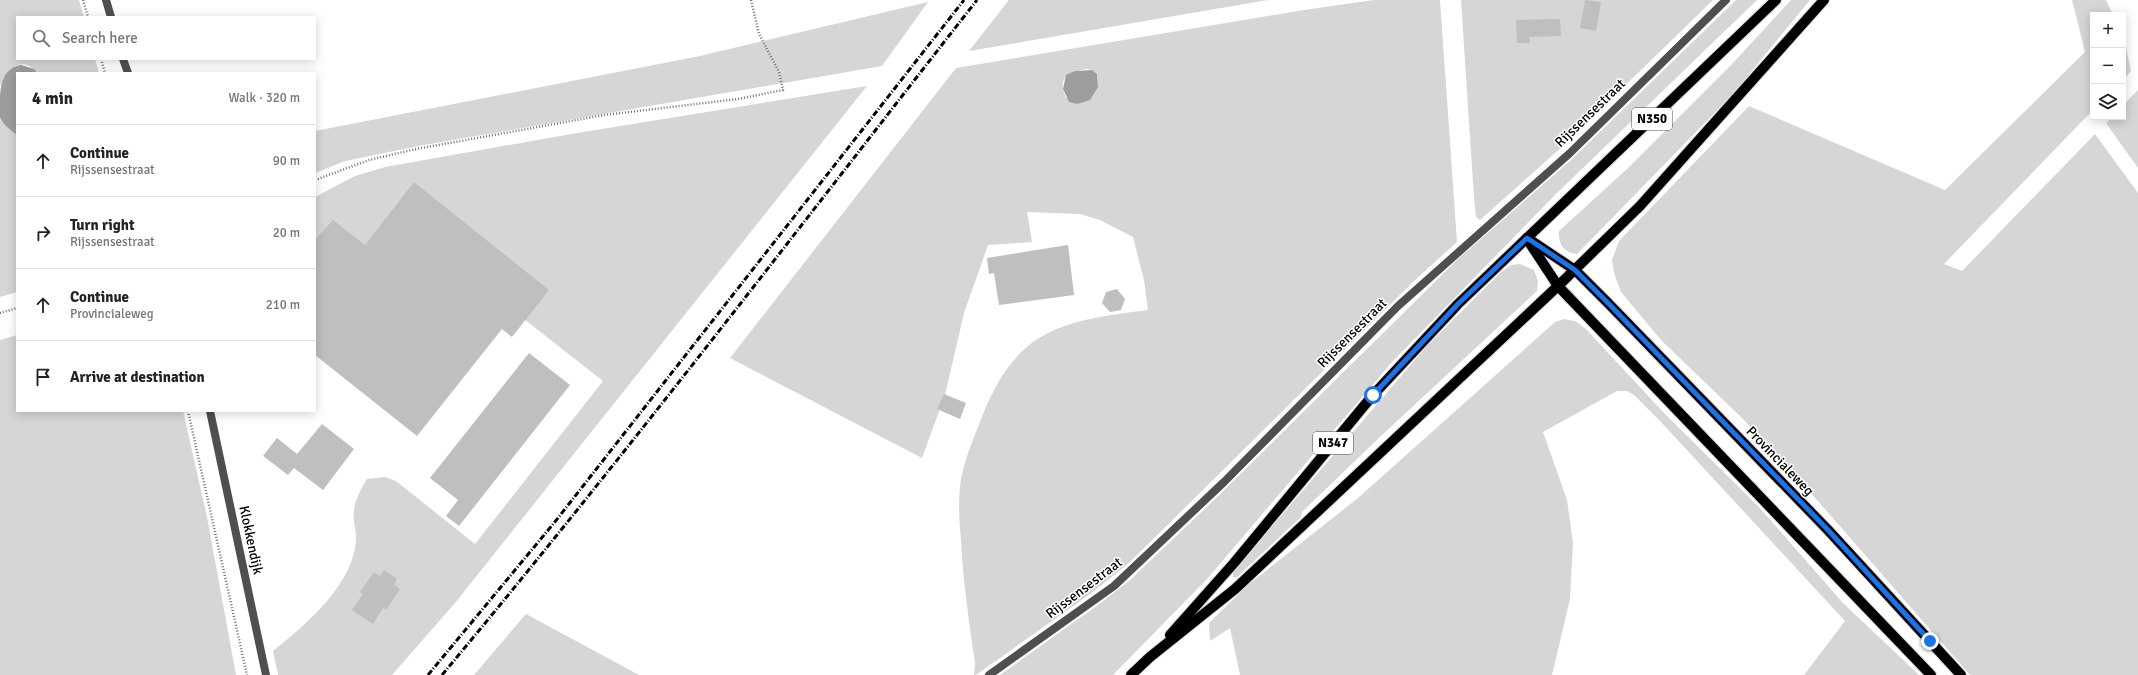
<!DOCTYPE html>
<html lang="en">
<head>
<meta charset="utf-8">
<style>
	:root { --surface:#fff; --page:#f2f2f2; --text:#222; --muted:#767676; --line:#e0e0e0 }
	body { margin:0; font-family:Signika,sans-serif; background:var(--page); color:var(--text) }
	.controls { position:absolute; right:12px; top:12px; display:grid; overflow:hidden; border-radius:0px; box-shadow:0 2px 10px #0003 }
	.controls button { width:36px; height:36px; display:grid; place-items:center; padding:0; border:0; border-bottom:1px solid var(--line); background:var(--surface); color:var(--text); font:20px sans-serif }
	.stop { position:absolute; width:12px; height:12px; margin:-9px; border:3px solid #1a73e8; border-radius:50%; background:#fff }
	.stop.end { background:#1a73e8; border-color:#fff; box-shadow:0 1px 4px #0008 }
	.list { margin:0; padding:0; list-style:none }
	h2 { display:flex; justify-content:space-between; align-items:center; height:52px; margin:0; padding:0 16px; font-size:17px }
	h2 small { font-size:13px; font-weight:400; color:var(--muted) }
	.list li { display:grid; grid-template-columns:26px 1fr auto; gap:12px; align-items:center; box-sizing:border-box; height:72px; padding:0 16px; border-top:1px solid var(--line) }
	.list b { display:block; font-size:15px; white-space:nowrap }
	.list p { margin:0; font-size:13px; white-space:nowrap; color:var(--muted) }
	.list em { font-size:13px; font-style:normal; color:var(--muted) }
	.icon { flex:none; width:22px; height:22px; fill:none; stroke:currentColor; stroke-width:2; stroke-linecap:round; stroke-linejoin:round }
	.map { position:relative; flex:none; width:2138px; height:675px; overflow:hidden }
	.search { position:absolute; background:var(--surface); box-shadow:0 2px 10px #0003; left:16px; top:16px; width:300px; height:44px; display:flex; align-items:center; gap:10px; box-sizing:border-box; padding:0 14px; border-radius:0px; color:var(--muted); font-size:15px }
	.panel { position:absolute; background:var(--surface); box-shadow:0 2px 10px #0003; left:16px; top:72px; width:300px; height:340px; border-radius:0px }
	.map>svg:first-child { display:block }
</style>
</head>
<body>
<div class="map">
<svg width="2138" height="675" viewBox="0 0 2138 675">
	<rect width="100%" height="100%" fill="#fff"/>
	<!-- green -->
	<g fill="#d6d6d6" fill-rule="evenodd">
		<path d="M0 0H79L84 17H17V59H95L99 73H37C21 53 7 71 0 87Z"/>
		<polygon points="1009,0 1268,0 969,51"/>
		<path d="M1374 0H1440L1457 242 1415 280 1129 563 1093 592 976 675H974L975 663C969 622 963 581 961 540 959 520 958 499 961 479 965 457 975 435 983 414 994 387 1009 360 1033 342 1065 319 1111 315 1148 310L1144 280 1133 237 1100 220 1080 214 1027 212 1032 242 988 245 964 313 945 395 922 458 730 358 956 68 1304 10ZM1087 69 1092 70 1097 74C1099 85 1096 91 1090 100L1066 98C1057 77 1068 72 1087 69Z"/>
		<polygon points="1461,0 1713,0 1563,146 1480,220 1476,217 1474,198"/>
		<polygon points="1736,0 1757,0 1557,193 1392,362 1207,579 1113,675 1000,675 1098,605 1129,581 1212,502 1458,259 1571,160"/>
		<path d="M1791 0H1810L1732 95 1577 254C1564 252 1558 245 1559 231L1627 169 1733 63Z"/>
		<polygon points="2072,0 2106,0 2113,15 2093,15 2093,110 1944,264 1962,271 2095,134 2138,193 2138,675 1970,675 1817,500 1742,418 1661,340 1621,292 1614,273 1612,260 1619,241 1749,106 1945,190 2085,52"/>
		<polygon points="928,2 882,66 424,145 345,161 315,173 315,131 700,56"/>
		<polygon points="2123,34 2131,71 2123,80"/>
		<path d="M867 86 455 603 392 675H278L273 651C306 625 355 583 356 538 356 533 355 527 354 523 352 505 358 494 367 479L385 477 396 481 475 544 603 381 497 298 315 296V197L355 176 385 167 577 133Z"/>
		<polygon points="2138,90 2138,168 2106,123 2112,117 2123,117 2123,105"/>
		<polygon points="0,116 4,123 17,135 17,292 0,297"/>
		<polygon points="1520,264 1534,270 1538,281 1537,291 1381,436 1302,512 1301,517 1237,577 1233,577 1233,572 1426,347 1501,272 1511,265"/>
		<polygon points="1564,319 1575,321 1586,329 1664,413 1758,506 1843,603 1919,675 1804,675 1845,621 1661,422 1634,395 1627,391 1617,391 1543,432 1567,500 1573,543 1570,599 1552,675 1240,675 1230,628 1210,641 1209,623 1248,585 1358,498 1555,322"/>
		<polygon points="17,335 17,411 183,411 207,517 236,675 0,675 0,340"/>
		<polygon points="526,614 639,675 474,675"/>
	</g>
	<!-- water -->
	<g fill="#9d9d9d">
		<path d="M21 65 34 69 37 73H17V135C11 130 3 125 0 117 0 112 0 106 0 101 0 85 3 68 21 65Z"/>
		<polygon points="1092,70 1097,74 1098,87 1090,100 1077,104 1069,102 1063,89 1066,75 1075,71"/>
	</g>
	<!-- building -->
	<g fill="#bfbfbf">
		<polygon points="1585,0 1601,2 1596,31 1580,28"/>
		<polygon points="1560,19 1561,36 1529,37 1530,43 1517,43 1516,20"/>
		<polygon points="414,182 549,290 512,337 502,329 417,436 315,355 315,240 333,220 365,245"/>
		<polygon points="1068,245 1074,295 999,305 994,273 989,274 987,258"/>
		<polygon points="1117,289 1125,299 1121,310 1110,312 1102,303 1106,292"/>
		<polygon points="529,353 570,385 459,526 446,516 458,500 430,478"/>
		<polygon points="944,394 966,403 960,419 937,409"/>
		<polygon points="322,424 354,449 323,490 294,468 288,475 263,456 277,438 297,454"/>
		<polygon points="384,570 397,579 394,585 400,589 386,610 383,608 373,624 352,610 363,594 360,592 374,572 380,576"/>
	</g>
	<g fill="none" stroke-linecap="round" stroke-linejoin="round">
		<!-- primary casing -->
		<g stroke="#dbdbdb" stroke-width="12">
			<g id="primary">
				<polyline points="1527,238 1575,270 1608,303 1828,530 1961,675"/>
				<polyline points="1529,242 1558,286 1931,675"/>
				<polyline points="1170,635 1234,563 1373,395 1458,304 1776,0"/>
				<polyline points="1131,675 1150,657 1235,589 1558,286 1640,206 1824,0"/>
			</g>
		</g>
		<!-- path -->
		<g stroke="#717171" stroke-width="2.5" stroke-dasharray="1 2" stroke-linecap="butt">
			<polyline points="83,0 88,17"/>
			<polyline points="101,59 105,73"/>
			<polyline points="315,180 369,160 416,149 604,115 738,99 783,90 779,72 759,34 751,0"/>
			<polyline points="0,313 17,308"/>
			<polyline points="188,411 247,675"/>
		</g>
		<!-- street -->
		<g stroke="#4f4f4f" stroke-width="8">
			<polyline points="106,0 111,17"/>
			<polyline points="123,59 128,73"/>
			<polyline points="210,411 266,675"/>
			<polyline points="989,675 1114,586 1224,482 1398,306 1570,153 1726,0"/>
		</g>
		<!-- primary -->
		<use href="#primary" stroke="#000" stroke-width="10"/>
		<!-- rail -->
		<g stroke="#000" stroke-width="3" stroke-dasharray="6 2 1 2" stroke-linecap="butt">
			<polyline points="428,675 554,523 964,0"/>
			<path d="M442 675C626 455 800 226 977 0"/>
		</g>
	</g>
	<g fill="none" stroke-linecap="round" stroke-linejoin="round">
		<!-- route -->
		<polyline stroke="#1a73e8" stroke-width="5" points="1373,395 1458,304 1527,238 1575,270 1608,303 1828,530 1930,641"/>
	</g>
	<g text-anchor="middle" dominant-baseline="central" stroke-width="3" stroke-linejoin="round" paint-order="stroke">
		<!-- shield labels -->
		<g fill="#fff" stroke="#4c4c4c" stroke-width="1">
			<rect x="1632" y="108" width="40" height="22" rx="3"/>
			<rect x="1313" y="432" width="40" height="22" rx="3"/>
		</g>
		<g font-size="13" font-weight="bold" fill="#000">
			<text x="1652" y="119">N350</text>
			<text x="1333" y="443">N347</text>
		</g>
		<!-- street labels -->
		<g font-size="14" fill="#000" stroke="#fff">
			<text transform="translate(1590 113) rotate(-44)">Rijssensestraat</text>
			<text transform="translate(1352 333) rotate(-45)">Rijssensestraat</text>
			<text transform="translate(1780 461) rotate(46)">Provincialeweg</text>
			<text transform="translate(251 540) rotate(78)">Klokkendijk</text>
			<text transform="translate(1084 588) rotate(-37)">Rijssensestraat</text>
		</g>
	</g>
</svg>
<div class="controls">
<button>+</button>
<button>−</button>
<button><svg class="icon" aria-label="layers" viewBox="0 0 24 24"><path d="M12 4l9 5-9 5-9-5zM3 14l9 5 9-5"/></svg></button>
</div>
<div class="stop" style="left:1373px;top:395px"></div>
<div class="stop end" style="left:1930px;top:641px"></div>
<div class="search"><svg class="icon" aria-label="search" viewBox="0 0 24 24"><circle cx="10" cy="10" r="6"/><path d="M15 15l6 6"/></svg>Search here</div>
<section class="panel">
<h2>4 min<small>Walk · 320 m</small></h2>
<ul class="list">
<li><svg class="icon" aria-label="ahead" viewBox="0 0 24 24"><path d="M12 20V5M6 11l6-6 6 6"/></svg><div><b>Continue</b><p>Rijssensestraat</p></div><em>90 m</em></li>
<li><svg class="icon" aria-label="right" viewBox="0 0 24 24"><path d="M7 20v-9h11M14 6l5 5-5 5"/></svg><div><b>Turn right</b><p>Rijssensestraat</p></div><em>20 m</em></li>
<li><svg class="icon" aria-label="ahead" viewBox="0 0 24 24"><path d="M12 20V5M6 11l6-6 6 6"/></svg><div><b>Continue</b><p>Provincialeweg</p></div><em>210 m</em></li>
<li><svg class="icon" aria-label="arrive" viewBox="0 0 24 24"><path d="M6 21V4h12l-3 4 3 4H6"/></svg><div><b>Arrive at destination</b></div></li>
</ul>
</section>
</div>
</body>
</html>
